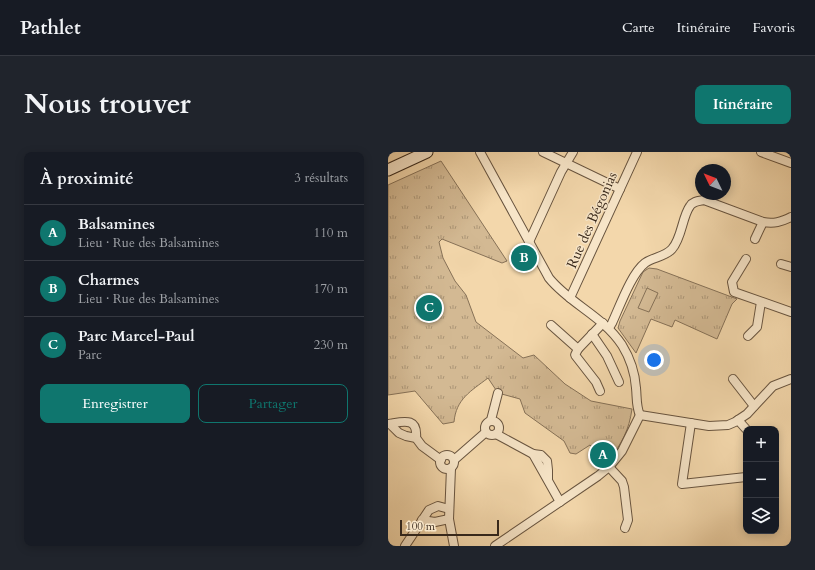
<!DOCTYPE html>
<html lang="fr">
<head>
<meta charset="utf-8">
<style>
	:root { --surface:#171b24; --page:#20242c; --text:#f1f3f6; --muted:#9ea1a6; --line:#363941; --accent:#0f766e }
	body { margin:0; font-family:Cardo,serif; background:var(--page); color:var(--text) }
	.controls { position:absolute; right:12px; bottom:12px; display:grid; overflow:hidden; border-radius:8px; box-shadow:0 2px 10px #0003 }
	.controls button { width:36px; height:36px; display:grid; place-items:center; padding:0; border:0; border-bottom:1px solid var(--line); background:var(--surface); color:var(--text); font:20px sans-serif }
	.compass { position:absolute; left:307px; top:12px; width:36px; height:36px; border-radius:50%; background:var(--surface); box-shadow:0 2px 10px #0003; rotate:313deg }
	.scale { position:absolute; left:12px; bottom:10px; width:99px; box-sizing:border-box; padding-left:4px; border:2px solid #39291b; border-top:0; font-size:11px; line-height:14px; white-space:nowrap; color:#39291b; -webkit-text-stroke:3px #f7e5c8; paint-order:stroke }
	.you { position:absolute; left:266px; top:208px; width:14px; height:14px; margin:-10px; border:3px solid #fff; border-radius:50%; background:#1a73e8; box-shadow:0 0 0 6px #1a73e833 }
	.badge { display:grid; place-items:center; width:26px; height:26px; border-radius:50%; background:var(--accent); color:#fff; font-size:13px; font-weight:700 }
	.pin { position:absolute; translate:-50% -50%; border:2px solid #fff; box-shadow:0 1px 4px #0006 }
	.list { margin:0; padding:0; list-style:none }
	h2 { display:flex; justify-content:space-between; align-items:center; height:52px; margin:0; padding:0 16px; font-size:17px }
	h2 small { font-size:13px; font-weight:400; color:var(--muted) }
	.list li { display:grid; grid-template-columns:26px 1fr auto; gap:12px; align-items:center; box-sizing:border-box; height:56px; padding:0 16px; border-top:1px solid var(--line) }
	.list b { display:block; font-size:15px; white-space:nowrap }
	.list p { margin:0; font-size:13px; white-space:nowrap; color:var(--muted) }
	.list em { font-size:13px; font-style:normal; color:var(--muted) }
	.actions { display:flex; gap:8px; padding:12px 16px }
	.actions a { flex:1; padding:9px 0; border:1px solid var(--accent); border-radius:8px; text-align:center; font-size:14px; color:var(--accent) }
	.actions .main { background:var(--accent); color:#fff }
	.icon { flex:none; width:22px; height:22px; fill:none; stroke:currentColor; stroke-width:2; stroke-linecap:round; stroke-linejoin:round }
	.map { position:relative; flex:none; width:403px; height:394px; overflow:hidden; border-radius:8px }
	header { display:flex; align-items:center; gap:24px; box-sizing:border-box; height:56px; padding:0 20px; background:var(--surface); border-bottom:1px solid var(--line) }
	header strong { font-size:19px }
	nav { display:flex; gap:22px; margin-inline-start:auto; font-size:14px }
	.intro { display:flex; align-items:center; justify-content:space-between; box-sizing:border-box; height:96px; padding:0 24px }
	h1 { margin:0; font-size:28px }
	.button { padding:10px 18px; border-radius:8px; background:var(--accent); color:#fff; font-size:14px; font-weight:700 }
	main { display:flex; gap:24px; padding:0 24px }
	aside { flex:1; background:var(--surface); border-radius:8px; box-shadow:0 2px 10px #0003 }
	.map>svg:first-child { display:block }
</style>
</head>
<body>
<header>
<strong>Pathlet</strong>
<nav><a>Carte</a><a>Itinéraire</a><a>Favoris</a></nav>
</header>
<div class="intro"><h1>Nous trouver</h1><a class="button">Itinéraire</a></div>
<main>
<aside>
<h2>À proximité<small>3 résultats</small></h2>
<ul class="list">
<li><span class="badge">A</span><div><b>Balsamines</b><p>Lieu · Rue des Balsamines</p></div><em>110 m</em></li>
<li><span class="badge">B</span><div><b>Charmes</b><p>Lieu · Rue des Balsamines</p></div><em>170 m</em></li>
<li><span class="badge">C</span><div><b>Parc Marcel-Paul</b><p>Parc</p></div><em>230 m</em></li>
</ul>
<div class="actions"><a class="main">Enregistrer</a><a>Partager</a></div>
</aside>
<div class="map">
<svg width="403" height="394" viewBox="0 0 403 394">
	<defs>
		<pattern id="park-tufts" width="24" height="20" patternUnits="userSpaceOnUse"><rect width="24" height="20" fill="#d3b993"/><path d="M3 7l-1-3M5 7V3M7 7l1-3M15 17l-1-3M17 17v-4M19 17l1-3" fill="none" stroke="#ac9677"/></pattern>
	</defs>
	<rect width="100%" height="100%" fill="#f3d7ab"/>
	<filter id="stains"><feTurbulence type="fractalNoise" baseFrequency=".005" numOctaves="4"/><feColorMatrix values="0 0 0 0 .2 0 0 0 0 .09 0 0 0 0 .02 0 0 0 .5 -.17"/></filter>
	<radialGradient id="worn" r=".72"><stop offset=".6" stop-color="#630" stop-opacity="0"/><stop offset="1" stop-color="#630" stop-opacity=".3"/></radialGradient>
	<!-- park -->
	<g fill="url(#park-tufts)" stroke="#867157">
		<path d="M53 9 119 109 114 111 54 87 51 90 55 106 67 129 78 143 88 170 135 206 146 203 177 232 203 249 244 257C241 278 234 291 221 308L215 301 211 303 202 293 188 302 182 301 176 289 137 261 132 247 110 241 100 226C83 239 68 247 66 270L55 272 27 239 0 243V33Z"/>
		<polygon points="261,116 269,117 349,147 344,152 329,187 287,168 284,175 263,167 248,201 230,176 232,169 255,120"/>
	</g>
	<!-- garden -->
	<polygon fill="#d3b993" stroke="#867157" points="259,136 270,141 261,160 250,156"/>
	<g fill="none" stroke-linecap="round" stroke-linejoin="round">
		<!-- minor casing -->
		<g stroke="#68543f" stroke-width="10">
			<g id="minor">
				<path d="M92 0 161 126C182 152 215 164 234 193 242 206 247 221 248 236 249 245 248 255 252 263"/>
				<polyline points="155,0 232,37"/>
				<polyline points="373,0 403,11"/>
				<polyline points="367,87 375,70"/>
				<polyline points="141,90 173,20 185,0"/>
				<polyline points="358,107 344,130 346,140 403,160"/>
				<polyline points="393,112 403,115"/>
				<polyline points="182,146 249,0"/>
				<polyline points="163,173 190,197 187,203 208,230 212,239"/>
				<path d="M221 176 224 171C232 154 243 122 257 111 265 105 277 105 284 97 294 86 294 65 302 54 305 49 311 49 316 48L375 70C386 72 393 70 403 65"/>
				<polyline points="204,182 219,204 231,230"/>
				<polyline points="360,184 369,175 373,150"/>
				<polyline points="190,197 215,171"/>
				<polyline points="345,227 366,254"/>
				<polyline points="252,263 321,274 340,273 347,270 359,262 385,234 403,227"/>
				<polyline points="103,268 110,241"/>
				<polyline points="350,268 358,277"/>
				<circle cx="104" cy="276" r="7"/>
				<polyline points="303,271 294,332 358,325"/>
				<path d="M0 272C14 270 30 264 28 286"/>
				<polyline points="2,272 11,281 18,284 28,286 34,294 53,308"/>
				<polyline points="108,282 145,302 153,303 159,309 160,318 160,327"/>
				<polyline points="145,302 172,350"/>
				<circle cx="59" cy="310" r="7"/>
				<polyline points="66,308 98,280"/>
				<polyline points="221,315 234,329 236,335 240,368 237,376"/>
				<polyline points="63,316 61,367 66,394"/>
				<polyline points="34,368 47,370 61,367"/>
				<polyline points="17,394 41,358 50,354 61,357"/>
				<polyline points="107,394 210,324 221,315 234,299 252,263"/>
			</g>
		</g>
		<!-- secondary casing -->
		<g stroke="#39291b" stroke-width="13">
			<polyline id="secondary" points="0,18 39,0"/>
		</g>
		<!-- minor -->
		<use href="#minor" stroke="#f7e5c8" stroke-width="8"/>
		<!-- secondary -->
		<use href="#secondary" stroke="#f7e5c8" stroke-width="11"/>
	</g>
	<g text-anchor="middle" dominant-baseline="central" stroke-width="3" stroke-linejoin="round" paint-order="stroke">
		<!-- street labels -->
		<g font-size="14" fill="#39291b" stroke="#f7e5c8">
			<text transform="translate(204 68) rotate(-66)">Rue des Bégonias</text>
		</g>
	</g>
	<rect width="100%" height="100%" filter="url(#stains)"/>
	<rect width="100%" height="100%" fill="url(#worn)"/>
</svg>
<div class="controls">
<button>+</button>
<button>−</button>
<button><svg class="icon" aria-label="layers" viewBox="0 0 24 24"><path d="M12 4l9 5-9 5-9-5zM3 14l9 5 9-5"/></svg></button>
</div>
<svg class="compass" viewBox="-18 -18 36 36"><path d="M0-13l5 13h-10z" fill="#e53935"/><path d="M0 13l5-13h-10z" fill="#9ea1a6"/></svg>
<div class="scale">100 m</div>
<div class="you"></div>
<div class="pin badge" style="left:215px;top:303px">A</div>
<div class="pin badge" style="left:136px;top:106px">B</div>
<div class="pin badge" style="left:41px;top:156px">C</div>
</div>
</main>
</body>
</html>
